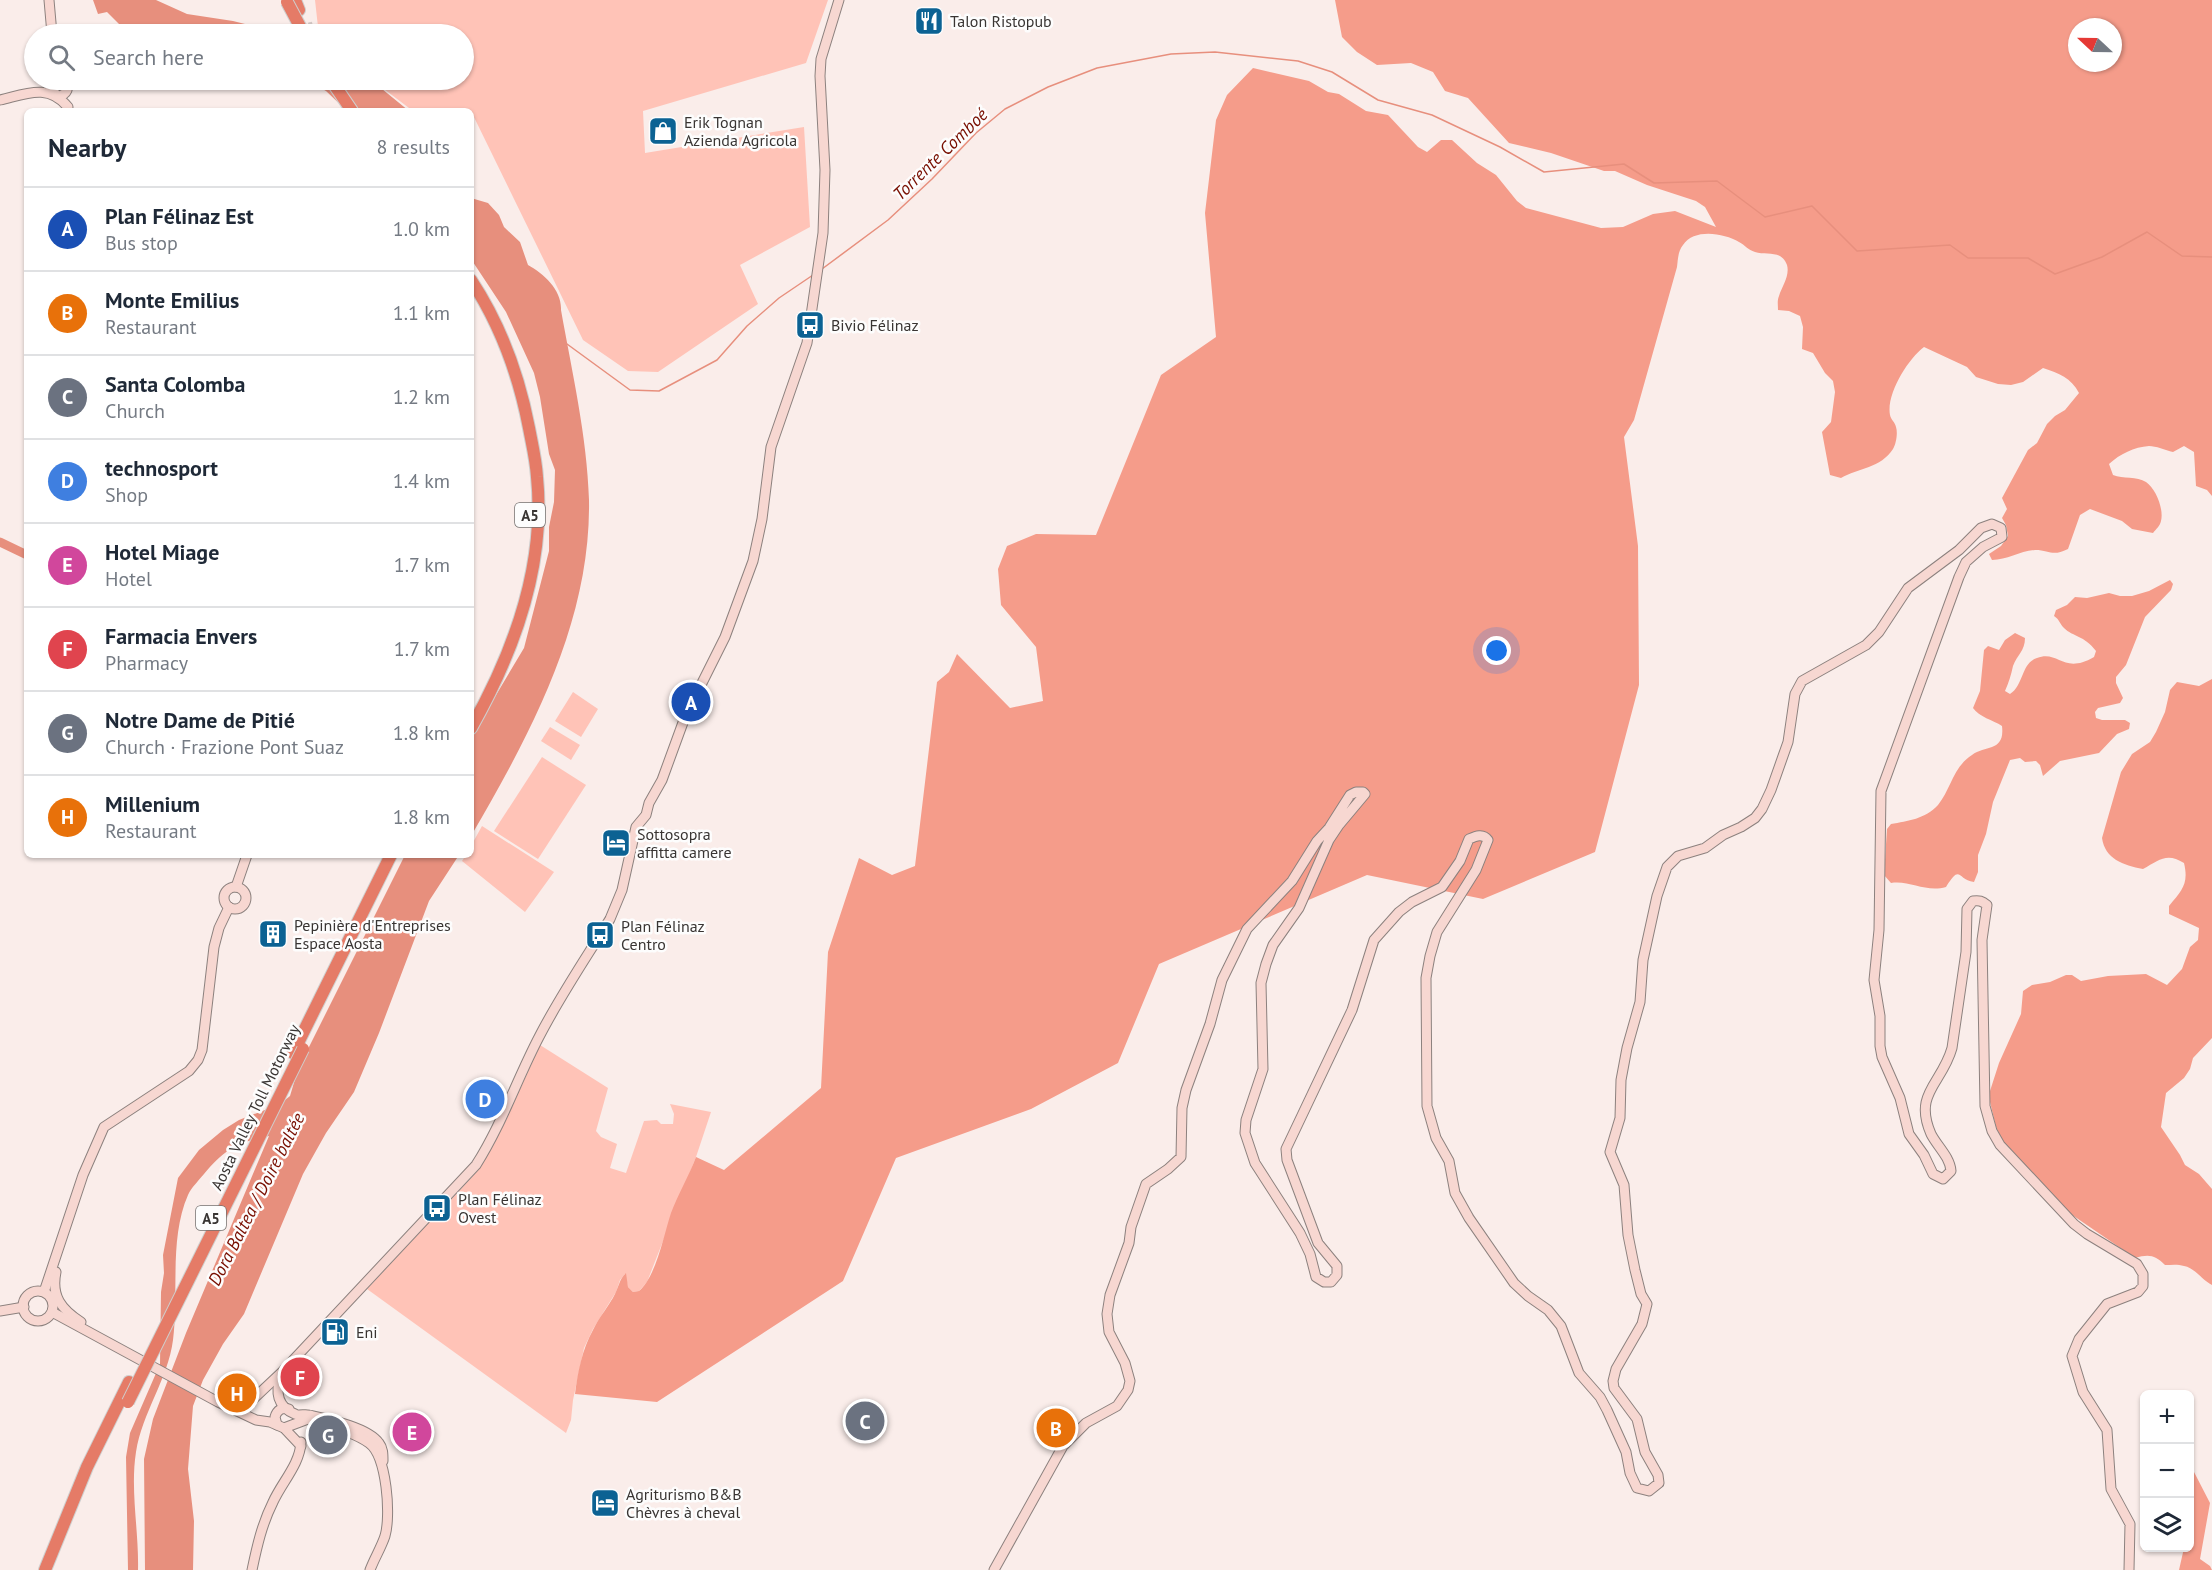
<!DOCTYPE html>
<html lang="en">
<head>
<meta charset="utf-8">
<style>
	:root { --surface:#fff; --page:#f2f2f3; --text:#1f2937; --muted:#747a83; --line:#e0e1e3; --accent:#0c6293 }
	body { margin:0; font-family:"PT Sans",sans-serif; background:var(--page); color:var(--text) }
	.controls { position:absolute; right:18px; bottom:18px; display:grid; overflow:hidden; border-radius:9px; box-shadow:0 2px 4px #0004 }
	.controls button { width:54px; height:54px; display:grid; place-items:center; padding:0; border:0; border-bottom:2px solid var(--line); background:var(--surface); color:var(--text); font:30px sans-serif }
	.compass { position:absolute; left:2068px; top:18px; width:54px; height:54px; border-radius:50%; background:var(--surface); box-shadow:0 2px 4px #0004; rotate:292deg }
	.you { position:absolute; left:1497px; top:651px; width:21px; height:21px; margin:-15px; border:4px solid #fff; border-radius:50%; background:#1a73e8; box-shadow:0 0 0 9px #1a73e833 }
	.badge { display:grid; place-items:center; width:39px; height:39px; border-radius:50%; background:var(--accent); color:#fff; font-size:20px; font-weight:700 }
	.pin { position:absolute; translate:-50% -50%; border:3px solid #fff; box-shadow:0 2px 6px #0006 }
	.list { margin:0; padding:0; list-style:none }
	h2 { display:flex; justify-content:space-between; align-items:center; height:78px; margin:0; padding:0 24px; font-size:26px }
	h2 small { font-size:20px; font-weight:400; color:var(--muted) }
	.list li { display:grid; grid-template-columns:39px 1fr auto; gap:18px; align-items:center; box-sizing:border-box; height:84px; padding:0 24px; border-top:2px solid var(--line) }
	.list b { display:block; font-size:22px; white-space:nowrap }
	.list p { margin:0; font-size:20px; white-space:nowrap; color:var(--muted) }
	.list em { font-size:20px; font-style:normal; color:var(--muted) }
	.icon { flex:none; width:33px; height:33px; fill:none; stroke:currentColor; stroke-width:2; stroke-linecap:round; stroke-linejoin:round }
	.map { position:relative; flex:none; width:2212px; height:1570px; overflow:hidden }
	.search { position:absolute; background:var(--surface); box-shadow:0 2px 4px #0004; left:24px; top:24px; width:450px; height:66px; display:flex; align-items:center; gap:15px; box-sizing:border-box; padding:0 21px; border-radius:33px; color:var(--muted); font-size:22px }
	.panel { position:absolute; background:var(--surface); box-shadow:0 2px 4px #0004; left:24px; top:108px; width:450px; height:750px; border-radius:9px }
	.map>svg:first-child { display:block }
</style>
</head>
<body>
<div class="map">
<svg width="2212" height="1570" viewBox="0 0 2212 1570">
	<rect width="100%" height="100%" fill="#faedea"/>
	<!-- green -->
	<g fill="#ffc3b7">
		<polygon points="315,0 828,0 806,63 643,111 645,153 804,127 810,227 740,265 758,304 658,372 628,371 583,340 471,111 469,109 455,111 413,111 372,80 464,80 464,34 319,34 316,23 318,27"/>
		<polygon points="573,692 598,709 581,737 555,721"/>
		<polygon points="550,727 580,745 571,760 541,741"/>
		<polygon points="542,757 586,785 538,859 494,831"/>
		<polygon points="482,826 554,872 525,912 462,861 466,855 471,855 471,846"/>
		<polygon points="540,1045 608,1088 596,1131 601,1137 617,1144 610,1168 626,1173 644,1121 657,1120 661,1124 673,1124 674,1114 670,1104 711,1112 696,1157 647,1282 639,1291 633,1292 628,1287 625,1274 620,1280 616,1292 593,1329 584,1348 573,1400 571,1420 566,1433 367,1289 433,1218 437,1219 450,1205 448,1203 472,1177 487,1155 507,1118"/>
	</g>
	<!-- forest -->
	<g fill="#f59c8a" fill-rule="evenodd">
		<path d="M1335 0H2212V496L2207 490 2196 486 2194 452 2184 446 2173 452C2165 450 2156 446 2149 446 2134 447 2120 454 2109 464L2113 475C2123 479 2137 476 2146 482 2156 489 2164 509 2161 521 2160 526 2156 529 2153 533L2132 529 2122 521 2090 509 2080 515 2068 549C2052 557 2050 550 2035 550 2020 551 2007 560 1992 560L1989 554 2001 546 2008 536 2006 525 2002 518 2007 509 2002 498 2028 450 2037 443 2047 424 2055 416 2065 410 2079 393C2071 378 2059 373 2043 368L2023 382 2011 385 1998 384 1976 377 1967 367 1924 347C1908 359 1886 394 1890 415 1891 420 1895 422 1896 427 1898 433 1896 444 1893 449 1881 468 1858 468 1841 478L1830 475 1822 432 1831 422 1835 392 1833 381 1825 373 1813 353 1802 349 1803 327 1800 316 1789 311 1778 310C1778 305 1777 301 1779 296 1782 286 1790 276 1787 265 1781 249 1766 256 1755 252 1748 250 1745 245 1739 242 1724 233 1694 228 1683 245 1678 251 1678 259 1677 267L1634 420 1624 437 1638 546 1639 685 1595 852 1483 899 1367 875 1159 964 1118 1063 1031 1109 896 1158 843 1281 657 1402 575 1394C578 1371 582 1350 593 1330 599 1317 609 1306 615 1294 619 1286 619 1280 626 1273L628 1287 633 1292 639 1291C656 1277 664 1234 671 1213 678 1194 689 1176 696 1157L724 1170 821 1088 828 952 859 858 892 875 915 866 937 682 949 672 957 654 1010 708 1043 701 1036 647 1001 605 998 569 1007 546 1036 534 1096 535 1161 375 1216 337 1205 213 1216 120 1227 95 1253 68 1309 81 1328 92 1339 94 1366 111 1388 115 1418 147 1427 152 1441 140H1452L1477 163 1496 175 1517 201 1526 208 1601 228 1623 227 1653 214 1675 211 1716 227 1705 207 1696 201 1647 185 1615 171H1604L1551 153 1509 143 1468 98 1445 91 1433 72 1411 63 1377 65 1357 52 1342 37ZM2077 27H2113V63H2077Z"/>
		<path d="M2170 580 2173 584 2171 590 2145 617 2126 665 2116 677V683L2123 698 2120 703 2098 708 2095 712 2096 718 2102 720H2125L2130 723 2129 729 2117 734 2099 753 2060 761 2043 776 2040 765 2036 761 2025 762 2020 758 2010 760 1993 802 1986 834 1978 855V872L1974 882C1957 880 1961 863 1946 887 1926 893 1910 880 1891 883L1884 875 1887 829 1891 824C1908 821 1925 819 1938 805 1951 789 1953 767 1972 755 1986 745 2005 752 2002 726 1993 720 1979 717 1973 708L1980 691 1984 650 1988 646 1999 650 2005 640 2015 633 2025 638C2025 651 2017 655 2013 666 2011 675 2009 682 2005 691L2010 694C2024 685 2021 663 2037 658 2059 650 2063 675 2094 657L2096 651C2084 635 2073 637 2064 628 2059 623 2060 620 2054 616L2056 610 2067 605 2075 597 2087 598 2109 593 2120 596H2132L2149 591Z"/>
		<path d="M2212 679V1038L2193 1058 2190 1069 2184 1078 2166 1093 2161 1127 2180 1155 2185 1165 2199 1174 2212 1189V1285C2202 1280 2195 1268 2184 1266 2178 1264 2171 1265 2165 1265 2155 1255 2149 1254 2135 1258L2062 1208 2004 1144 1996 1127 1990 1102V1091L1999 1063 2021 1014 2023 991 2032 985 2050 982 2066 975H2072L2081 981 2108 976 2146 974 2167 985 2182 969 2190 947 2198 940 2199 928 2169 914V906C2182 890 2189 884 2184 863 2167 852 2159 860 2143 869 2123 865 2105 859 2102 838L2121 772 2132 754 2150 742 2156 732 2165 712 2170 690 2177 682 2199 686Z"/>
		<polygon points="2194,1472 2210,1503 2200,1559 2210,1566 2212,1570 2179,1570 2184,1548 2190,1548 2190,1484"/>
	</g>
	<!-- water -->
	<g fill="#e78f7d">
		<polygon points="93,0 156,0 187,14 233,21 284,34 129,34 107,12 98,14"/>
		<polygon points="306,80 371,80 409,111 347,111 326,91"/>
		<path d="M471 198 488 203 499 215 504 227 520 242 528 265C544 274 562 290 561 310 572 372 587 436 589 500 591 622 531 733 471 836V737L524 648 549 551V527L554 502 555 470 549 454 540 397 534 373 506 312 471 259Z"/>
		<path d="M405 855H459L429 901 379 1033 354 1092 326 1133 303 1174 244 1314 223 1344 203 1380 193 1406 188 1469 194 1521 193 1570H145L144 1459 153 1419 186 1333 269 1136C237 1143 226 1148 204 1174 199 1180 191 1188 188 1195 169 1238 179 1294 173 1340 168 1379 142 1413 136 1452 130 1490 139 1531 138 1570H128L126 1457 130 1433 160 1364 161 1292 164 1273 163 1255 178 1178 199 1150 223 1130 239 1120 280 1104 290 1096 298 1069Z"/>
	</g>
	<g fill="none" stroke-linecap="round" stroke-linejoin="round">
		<!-- stream -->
		<g stroke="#e78f7d" stroke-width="1.5">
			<polyline points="822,269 888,220 932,179 976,133 1005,109 1048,87 1097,68 1171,54 1215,52 1298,61 1332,72 1378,100 1432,115 1500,147 1544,172 1624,164 1654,183 1717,181 1765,217 1812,206 1857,251 1950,245 1968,258 2028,258 2055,274 2102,257 2147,232 2182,256 2212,257"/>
			<polyline points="567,344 630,390 659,391 717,360 747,326 779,298 813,275"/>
		</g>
		<!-- river -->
		<polyline stroke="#e78f7d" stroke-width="9" points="0,542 27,555"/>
		<!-- secondary-tunnel -->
		<polyline stroke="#d3c8c5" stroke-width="9" stroke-dasharray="9 4.5" stroke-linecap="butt" points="295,22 309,27 313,26"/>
		<!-- secondary casing -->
		<g stroke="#8c817e" stroke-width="11">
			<g id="secondary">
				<polyline points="49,0 52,34"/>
				<path d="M54 80 50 84 51 90 58 96C67 95 71 87 64 80"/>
				<path d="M0 100C26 94 48 83 68 107"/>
				<polyline points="236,887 247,855"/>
				<circle cx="235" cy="898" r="11"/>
				<path d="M56 1272C51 1296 61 1309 81 1322"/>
				<circle cx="38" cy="1306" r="15"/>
				<polyline points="44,1292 83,1175 104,1127 189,1071 198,1060 202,1050 214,947 219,928 229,907"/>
				<polyline points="0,1311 24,1307"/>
				<polyline points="52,1312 218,1402 256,1420 270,1422 284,1428 301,1446"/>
				<path d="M281 1375C275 1392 277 1407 295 1414 298 1416 305 1414 309 1415 327 1419 368 1427 379 1443 383 1448 383 1454 383 1461"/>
				<path d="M231 1406 249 1403 282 1372 476 1165C502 1124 517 1079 539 1037 560 996 586 958 610 919L622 890 636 827 646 815 649 803 662 780 685 717 725 637 753 561 762 519 771 447 807 343 823 233 825 170 820 76 821 59 839 0"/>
				<path d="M277 1425 275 1417C277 1410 282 1407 289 1409"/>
				<path d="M284 1428 308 1419C327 1426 352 1431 369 1443 387 1456 391 1516 385 1536 381 1548 374 1559 370 1570"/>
				<path d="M252 1570C257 1546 262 1524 273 1502 282 1482 300 1464 301 1442"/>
				<path d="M994 1570 1063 1446 1086 1423 1117 1406 1128 1390 1130 1381 1125 1363 1109 1332 1107 1314 1110 1295 1129 1243 1131 1227 1146 1184 1168 1169 1181 1157 1182 1108 1186 1090 1210 1024 1222 980 1247 929 1292 881 1317 841 1329 828 1350 795 1356 792H1363L1365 794 1339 825 1329 840 1299 908 1273 945 1266 964 1261 983 1263 1069 1246 1120 1245 1133 1255 1163 1300 1233 1310 1254 1316 1277 1324 1282H1331L1337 1275V1266L1318 1243 1287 1160 1286 1149 1352 1010 1374 940 1399 912 1412 902 1442 887 1460 861 1469 839C1476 836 1483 833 1488 840L1476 870 1437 932 1430 956 1426 978 1427 1106 1436 1138 1449 1161 1455 1193 1469 1218 1514 1283 1528 1296 1548 1310 1561 1326 1579 1373 1600 1397 1607 1410 1626 1452 1630 1473 1637 1488 1649 1491 1659 1483 1658 1475 1645 1452 1637 1419 1614 1388 1613 1381 1616 1369 1642 1324 1647 1304 1641 1294 1635 1270 1628 1235 1624 1185 1610 1152 1620 1118 1621 1080 1627 1048 1640 1002 1643 960 1657 896 1667 867 1678 856 1705 848 1723 835 1741 827 1755 818 1762 809 1771 790 1788 742 1795 694 1802 681 1866 645 1879 632 1908 588 1959 550 1981 528 1992 524 2001 528 2002 537 1983 547 1966 562 1959 577 1881 791 1879 930 1874 980 1880 1016V1046L1882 1057 1900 1098 1909 1134 1924 1155 1933 1174 1943 1179 1951 1171C1950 1157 1937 1146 1931 1134 1913 1093 1942 1084 1952 1048L1966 952 1967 909 1973 901C1979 900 1982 901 1987 905L1982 940 1985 1106 1992 1131 2000 1145 2074 1224 2087 1234 2137 1264 2143 1274V1286L2138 1292 2107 1304 2079 1339 2072 1356 2083 1392 2107 1430 2111 1489 2130 1524 2129 1570"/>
			</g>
		</g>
		<!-- highway casing -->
		<g stroke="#cfcfce" stroke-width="14">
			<g id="highway">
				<polyline points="295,0 299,10"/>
				<polyline points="331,80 352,111"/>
				<path d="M471 280C500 324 519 376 529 428 532 444 536 460 537 477 546 566 514 652 471 728"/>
				<polyline points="293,1053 391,855"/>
				<polyline points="45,1570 87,1467 129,1382"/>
			</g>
		</g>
		<!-- secondary -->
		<use href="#secondary" stroke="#f7d7d1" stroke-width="9"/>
		<!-- highway -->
		<use href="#highway" stroke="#e57b67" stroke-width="12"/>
		<!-- highway-bridge casing -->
		<g stroke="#cfcfce" stroke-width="14" stroke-linecap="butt">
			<g id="highway-bridge">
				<polyline points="287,2 304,34"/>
				<polyline points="128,1402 303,1049"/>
			</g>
		</g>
		<!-- highway-bridge -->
		<use href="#highway-bridge" stroke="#e57b67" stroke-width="12"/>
	</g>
	<!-- icons -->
	<defs>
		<g id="restaurant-square" transform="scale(1.5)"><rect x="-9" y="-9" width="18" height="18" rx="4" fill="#0c6293" stroke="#fdfdfd"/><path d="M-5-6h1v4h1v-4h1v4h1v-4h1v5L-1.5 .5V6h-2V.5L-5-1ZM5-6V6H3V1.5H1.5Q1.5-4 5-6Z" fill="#fff"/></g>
		<g id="shop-square" transform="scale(1.5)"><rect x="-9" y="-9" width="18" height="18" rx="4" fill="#0c6293" stroke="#fdfdfd"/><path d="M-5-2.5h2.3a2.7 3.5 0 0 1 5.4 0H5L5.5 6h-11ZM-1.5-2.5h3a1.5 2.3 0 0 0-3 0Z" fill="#fff"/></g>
		<g id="bus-square" transform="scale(1.5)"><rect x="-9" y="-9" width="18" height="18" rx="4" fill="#0c6293" stroke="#fdfdfd"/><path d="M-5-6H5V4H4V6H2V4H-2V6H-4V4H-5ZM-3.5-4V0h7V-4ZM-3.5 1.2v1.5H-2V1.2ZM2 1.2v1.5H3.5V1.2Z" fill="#fff"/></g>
		<g id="hotel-square" transform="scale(1.5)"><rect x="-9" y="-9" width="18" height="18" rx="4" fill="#0c6293" stroke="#fdfdfd"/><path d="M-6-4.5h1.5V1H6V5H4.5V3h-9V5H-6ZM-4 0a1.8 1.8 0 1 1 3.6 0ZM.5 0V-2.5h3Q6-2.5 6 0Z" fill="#fff"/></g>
		<g id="building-square" transform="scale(1.5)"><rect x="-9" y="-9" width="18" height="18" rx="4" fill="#0c6293" stroke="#fdfdfd"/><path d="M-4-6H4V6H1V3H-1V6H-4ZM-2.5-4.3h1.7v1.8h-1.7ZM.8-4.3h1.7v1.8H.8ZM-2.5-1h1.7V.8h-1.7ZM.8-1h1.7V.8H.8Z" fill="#fff"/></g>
		<g id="fuel-square" transform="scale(1.5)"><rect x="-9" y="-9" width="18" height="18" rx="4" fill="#0c6293" stroke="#fdfdfd"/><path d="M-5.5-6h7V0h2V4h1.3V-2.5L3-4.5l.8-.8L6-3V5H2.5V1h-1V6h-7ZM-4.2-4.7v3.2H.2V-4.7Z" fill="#fff"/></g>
	</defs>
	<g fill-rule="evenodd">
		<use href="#restaurant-square" x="929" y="21"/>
		<use href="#shop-square" x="663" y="131"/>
		<use href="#bus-square" x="810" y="325"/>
		<use href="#hotel-square" x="616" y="843"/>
		<use href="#building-square" x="273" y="934"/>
		<use href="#bus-square" x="600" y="935"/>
		<use href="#bus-square" x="437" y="1208"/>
		<use href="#fuel-square" x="335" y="1332"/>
		<use href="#hotel-square" x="605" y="1503"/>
	</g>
	<g text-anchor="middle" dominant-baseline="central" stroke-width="5" stroke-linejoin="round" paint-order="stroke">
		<!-- shield labels -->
		<g fill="#fdfdfd" stroke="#747170" stroke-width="1.5">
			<rect x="515" y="503" width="30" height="24" rx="4.5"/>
			<rect x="196" y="1206" width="30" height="24" rx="4.5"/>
		</g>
		<g font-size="15" font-weight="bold" fill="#393533">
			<text x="530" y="515">A5</text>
			<text x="211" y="1218">A5</text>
		</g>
		<!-- poi labels -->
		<g font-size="16" fill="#393533" stroke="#fdfdfd" text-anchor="start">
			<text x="950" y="21">Talon Ristopub</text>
			<text x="684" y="122">Erik Tognan<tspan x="684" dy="18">Azienda Agricola</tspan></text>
			<text x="831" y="325">Bivio Félinaz</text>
			<text x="637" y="834">Sottosopra<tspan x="637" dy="18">affitta camere</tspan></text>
			<text x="294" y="925">Pepinière d'Entreprises<tspan x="294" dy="18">Espace Aosta</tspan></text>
			<text x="621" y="926">Plan Félinaz<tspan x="621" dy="18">Centro</tspan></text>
			<text x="458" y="1199">Plan Félinaz<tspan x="458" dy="18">Ovest</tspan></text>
			<text x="356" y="1332">Eni</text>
			<text x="626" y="1494">Agriturismo B&amp;B<tspan x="626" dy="18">Chèvres à cheval</tspan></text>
		</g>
		<!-- street labels -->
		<g font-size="16" fill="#393533" stroke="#fdfdfd">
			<text transform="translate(255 1107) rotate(-64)">Aosta Valley Toll Motorway</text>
		</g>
		<!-- water labels -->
		<g font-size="18" font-style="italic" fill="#780e00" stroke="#fdfdfd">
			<text transform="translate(940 154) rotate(-44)">Torrente Comboé</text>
			<text transform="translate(256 1199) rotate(-63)">Dora Baltea / Doire baltée</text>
		</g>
	</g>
</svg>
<div class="controls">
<button>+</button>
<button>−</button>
<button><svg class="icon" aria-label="layers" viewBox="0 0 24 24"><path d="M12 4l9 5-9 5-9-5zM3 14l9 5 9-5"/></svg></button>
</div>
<svg class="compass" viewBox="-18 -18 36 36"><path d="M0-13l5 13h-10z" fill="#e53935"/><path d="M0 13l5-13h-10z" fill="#747a83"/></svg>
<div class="you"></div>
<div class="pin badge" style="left:691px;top:702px;background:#1a4fb4">A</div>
<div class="pin badge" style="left:1056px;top:1428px;background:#e8710a">B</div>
<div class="pin badge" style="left:865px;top:1421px;background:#6b7280">C</div>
<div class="pin badge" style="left:485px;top:1099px;background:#3f7fe0">D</div>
<div class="pin badge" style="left:412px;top:1432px;background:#d1479c">E</div>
<div class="pin badge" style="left:300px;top:1377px;background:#e0444e">F</div>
<div class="pin badge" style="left:328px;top:1435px;background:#6b7280">G</div>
<div class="pin badge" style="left:237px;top:1393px;background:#e8710a">H</div>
<div class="search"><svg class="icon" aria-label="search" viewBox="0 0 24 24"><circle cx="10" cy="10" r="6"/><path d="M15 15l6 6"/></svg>Search here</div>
<section class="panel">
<h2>Nearby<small>8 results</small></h2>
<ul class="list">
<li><span class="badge" style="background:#1a4fb4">A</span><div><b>Plan Félinaz Est</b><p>Bus stop</p></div><em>1.0 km</em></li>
<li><span class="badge" style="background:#e8710a">B</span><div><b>Monte Emilius</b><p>Restaurant</p></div><em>1.1 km</em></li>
<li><span class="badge" style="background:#6b7280">C</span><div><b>Santa Colomba</b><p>Church</p></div><em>1.2 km</em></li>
<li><span class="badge" style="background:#3f7fe0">D</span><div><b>technosport</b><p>Shop</p></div><em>1.4 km</em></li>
<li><span class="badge" style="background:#d1479c">E</span><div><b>Hotel Miage</b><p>Hotel</p></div><em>1.7 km</em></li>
<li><span class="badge" style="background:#e0444e">F</span><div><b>Farmacia Envers</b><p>Pharmacy</p></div><em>1.7 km</em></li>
<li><span class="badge" style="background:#6b7280">G</span><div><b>Notre Dame de Pitié</b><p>Church · Frazione Pont Suaz</p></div><em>1.8 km</em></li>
<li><span class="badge" style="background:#e8710a">H</span><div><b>Millenium</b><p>Restaurant</p></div><em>1.8 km</em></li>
</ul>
</section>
</div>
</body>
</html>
